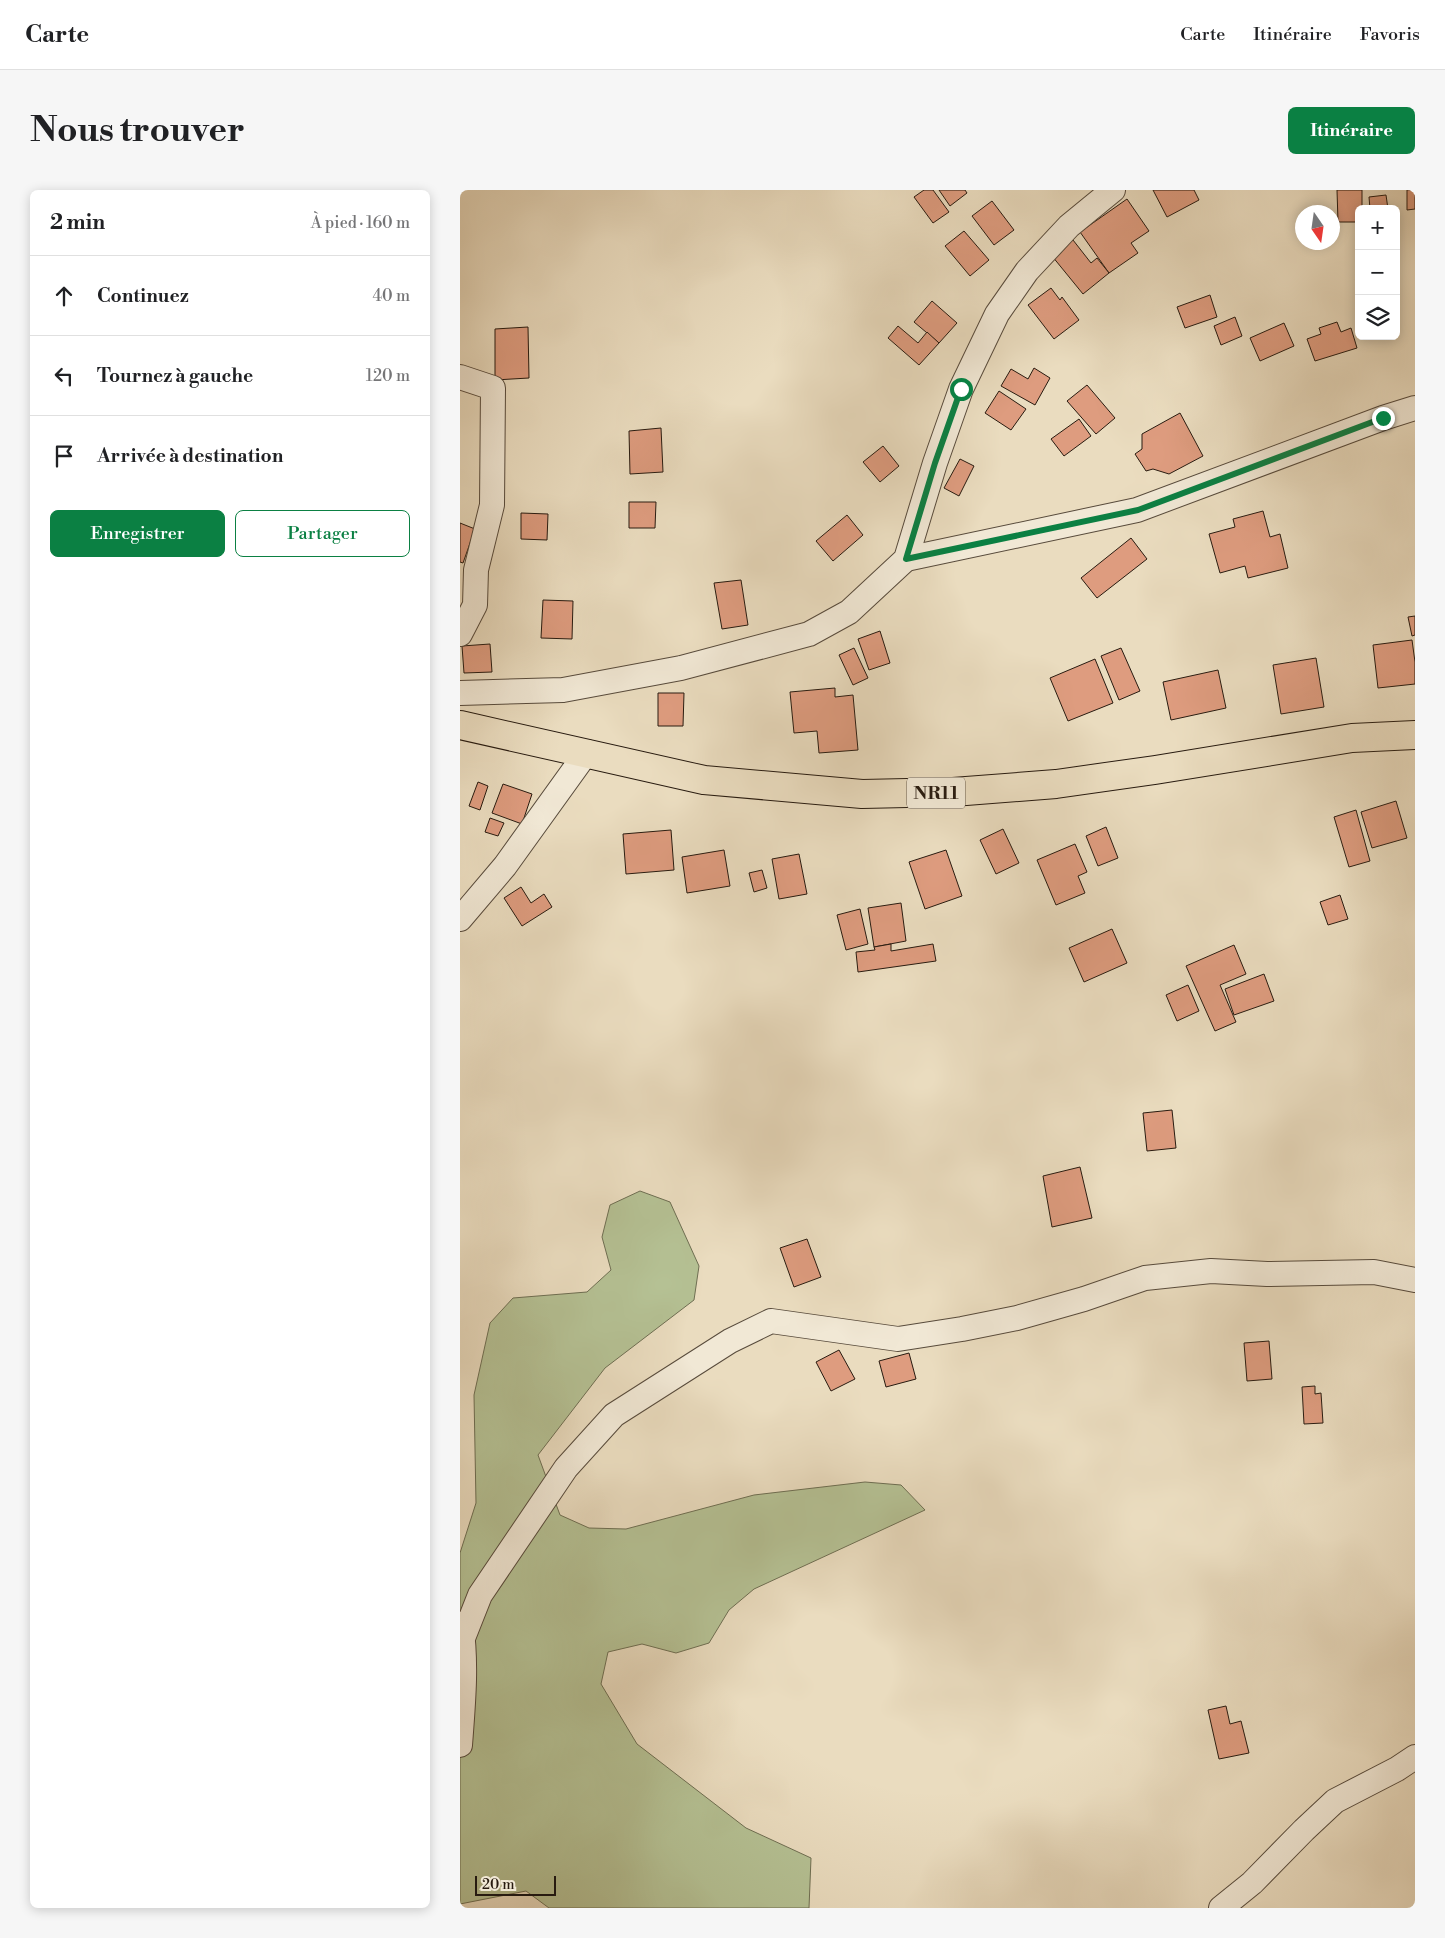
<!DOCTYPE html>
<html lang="fr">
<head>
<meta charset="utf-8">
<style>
	:root { --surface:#fff; --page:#f6f6f6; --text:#202124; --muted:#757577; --line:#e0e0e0; --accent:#0b8043 }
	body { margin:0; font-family:"Libre Bodoni",serif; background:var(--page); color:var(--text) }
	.controls { position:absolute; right:15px; top:15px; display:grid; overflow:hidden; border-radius:8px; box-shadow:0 2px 12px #0003 }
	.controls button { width:45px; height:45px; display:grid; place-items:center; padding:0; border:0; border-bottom:1px solid var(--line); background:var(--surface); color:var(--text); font:25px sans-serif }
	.compass { position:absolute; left:835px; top:15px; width:45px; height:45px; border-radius:50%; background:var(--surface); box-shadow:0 2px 12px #0003; rotate:167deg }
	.scale { position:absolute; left:15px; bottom:12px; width:81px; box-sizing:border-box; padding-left:5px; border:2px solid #281b10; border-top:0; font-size:14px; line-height:18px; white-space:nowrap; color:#281b10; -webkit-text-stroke:4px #f1e8d5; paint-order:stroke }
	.stop { position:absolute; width:15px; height:15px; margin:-11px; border:4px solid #0b8043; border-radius:50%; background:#fff }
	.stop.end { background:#0b8043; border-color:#fff; box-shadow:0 1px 5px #0008 }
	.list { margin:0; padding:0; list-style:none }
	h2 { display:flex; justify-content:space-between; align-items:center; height:65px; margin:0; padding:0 20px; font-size:21px }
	h2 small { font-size:16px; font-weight:400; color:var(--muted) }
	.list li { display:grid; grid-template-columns:32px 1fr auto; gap:15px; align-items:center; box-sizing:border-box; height:80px; padding:0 20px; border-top:1px solid var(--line) }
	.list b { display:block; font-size:19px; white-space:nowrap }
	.list em { font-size:16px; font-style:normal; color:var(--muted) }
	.actions { display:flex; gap:10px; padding:15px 20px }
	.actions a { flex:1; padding:11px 0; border:1px solid var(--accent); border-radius:8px; text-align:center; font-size:18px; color:var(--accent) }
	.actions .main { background:var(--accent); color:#fff }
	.icon { flex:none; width:28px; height:28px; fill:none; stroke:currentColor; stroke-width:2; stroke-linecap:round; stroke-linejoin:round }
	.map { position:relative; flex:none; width:955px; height:1718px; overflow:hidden; border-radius:8px }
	header { display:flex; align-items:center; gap:30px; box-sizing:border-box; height:70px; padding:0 25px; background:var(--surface); border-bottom:1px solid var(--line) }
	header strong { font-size:24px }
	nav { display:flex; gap:28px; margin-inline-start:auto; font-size:18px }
	.intro { display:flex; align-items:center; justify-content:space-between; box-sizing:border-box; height:120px; padding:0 30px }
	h1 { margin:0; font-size:35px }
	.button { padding:12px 22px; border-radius:8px; background:var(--accent); color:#fff; font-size:18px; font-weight:700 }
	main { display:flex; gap:30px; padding:0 30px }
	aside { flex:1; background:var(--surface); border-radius:8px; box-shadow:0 2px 12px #0003 }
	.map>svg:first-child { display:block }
</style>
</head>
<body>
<header>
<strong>Carte</strong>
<nav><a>Carte</a><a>Itinéraire</a><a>Favoris</a></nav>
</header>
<div class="intro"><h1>Nous trouver</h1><a class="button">Itinéraire</a></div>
<main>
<aside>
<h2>2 min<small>À pied · 160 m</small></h2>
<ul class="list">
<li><svg class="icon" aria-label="ahead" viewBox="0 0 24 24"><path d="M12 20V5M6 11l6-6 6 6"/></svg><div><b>Continuez</b></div><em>40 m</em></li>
<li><svg class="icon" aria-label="left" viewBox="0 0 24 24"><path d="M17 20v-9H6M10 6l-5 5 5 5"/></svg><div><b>Tournez à gauche</b></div><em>120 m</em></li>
<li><svg class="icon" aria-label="arrive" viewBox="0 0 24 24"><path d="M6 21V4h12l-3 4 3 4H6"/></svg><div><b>Arrivée à destination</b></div></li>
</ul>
<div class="actions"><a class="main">Enregistrer</a><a>Partager</a></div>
</aside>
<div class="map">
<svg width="955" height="1718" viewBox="0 0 955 1718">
	<rect width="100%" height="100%" fill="#eadcbf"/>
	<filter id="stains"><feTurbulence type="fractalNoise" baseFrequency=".004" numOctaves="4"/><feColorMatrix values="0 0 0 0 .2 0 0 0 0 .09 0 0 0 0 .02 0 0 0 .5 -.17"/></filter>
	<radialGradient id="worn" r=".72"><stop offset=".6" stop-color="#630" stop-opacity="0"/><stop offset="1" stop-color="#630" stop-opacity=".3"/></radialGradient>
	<!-- green -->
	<polygon fill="#b5c194" stroke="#6e6e52" points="180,1001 210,1012 239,1076 234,1110 145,1178 78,1265 100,1325 129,1338 166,1339 294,1305 405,1292 441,1295 465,1320 294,1399 269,1420 249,1453 216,1463 182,1454 148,1462 141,1494 177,1554 286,1638 351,1668 349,1718 89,1718 66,1701 0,1714 0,1363 16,1313 14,1205 30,1133 53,1108 127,1102 151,1080 142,1047 150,1015"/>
	<!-- building -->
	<g fill="#de9c7f" stroke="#281b10">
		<polygon points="464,0 473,0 489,22 473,33 454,7"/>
		<polygon points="479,0 505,0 507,3 490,16"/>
		<polygon points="693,0 734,0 739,10 707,27"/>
		<polygon points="877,0 902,0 902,19 899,19 899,32 878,32"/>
		<polygon points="947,0 955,0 955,19 947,20"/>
		<polygon points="926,5 928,19 910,19 909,7"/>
		<polygon points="667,9 689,41 671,53 678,63 649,83 620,42"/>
		<polygon points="532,11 554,40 534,55 512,26"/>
		<polygon points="504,41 529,70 510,86 485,56"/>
		<polygon points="613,50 631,73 637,68 649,83 623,104 592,66"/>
		<polygon points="591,98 600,110 602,107 619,130 594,149 568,115"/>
		<polygon points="750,105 757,127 725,138 717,117"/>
		<polygon points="472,111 497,133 479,153 454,132"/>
		<polygon points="775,127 782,146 761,155 754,136"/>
		<polygon points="877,132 881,142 891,138 897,158 855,171 847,149 861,144 859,138"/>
		<polygon points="824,133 834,156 800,171 790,148"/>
		<polygon points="438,136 458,153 467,142 479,153 459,175 428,148"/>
		<polygon points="68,137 69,188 35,190 35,139"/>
		<polygon points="574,178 590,188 575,215 541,196 551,179 568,189"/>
		<polygon points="627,195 655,228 636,244 607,211"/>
		<polygon points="539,201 566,219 551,240 525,223"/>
		<polygon points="720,223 743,266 709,284 693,279 686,281 675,264 682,259 682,244"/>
		<polygon points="619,229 631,246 604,266 591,249"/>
		<polygon points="201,238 203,282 170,284 169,241"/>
		<polygon points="423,256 439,276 420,292 403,272"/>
		<polygon points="500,269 514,276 499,306 484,298"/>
		<polygon points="169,312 196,312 195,338 169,338"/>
		<polygon points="803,321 810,347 820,344 828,378 788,388 785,376 760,383 749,344 775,337 773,329"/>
		<polygon points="61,323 88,324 87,350 61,349"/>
		<polygon points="387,325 403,345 373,371 356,351"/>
		<polygon points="0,333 15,339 3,373 0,372"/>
		<polygon points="671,348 687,369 637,408 621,388"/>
		<polygon points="281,390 288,435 262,439 254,393"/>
		<polygon points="83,410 113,411 112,449 81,448"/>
		<polygon points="955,426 955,445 952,446 948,427"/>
		<polygon points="420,441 430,473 409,480 398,449"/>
		<polygon points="952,450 955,472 955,494 918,498 913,455"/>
		<polygon points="30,454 32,482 4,483 2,456"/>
		<polygon points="394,458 408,488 393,495 379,465"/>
		<polygon points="661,458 680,501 659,510 641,466"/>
		<polygon points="856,468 864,517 821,524 813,475"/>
		<polygon points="635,469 653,513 608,531 590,488"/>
		<polygon points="758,480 766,518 711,530 703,492"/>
		<polygon points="375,498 375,507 393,505 398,560 359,563 357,541 334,543 330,502"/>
		<polygon points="198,503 224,503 223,536 198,536"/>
		<polygon points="18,592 28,596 20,620 9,616"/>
		<polygon points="43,594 72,604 62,634 32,623"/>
		<polygon points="936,611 947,648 912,658 901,622"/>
		<polygon points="896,620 910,671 889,677 874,627"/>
		<polygon points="30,628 44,633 38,646 25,642"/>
		<polygon points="646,637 658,668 638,676 626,646"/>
		<polygon points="543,639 559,673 536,684 520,650"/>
		<polygon points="211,640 214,680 166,684 163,644"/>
		<polygon points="615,654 627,682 618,686 625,703 596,715 577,670"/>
		<polygon points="264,660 270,696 227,703 222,667"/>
		<polygon points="486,660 502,706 465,719 449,672"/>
		<polygon points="339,664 347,704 319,709 312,669"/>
		<polygon points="302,680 307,698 294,702 289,683"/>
		<polygon points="61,697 71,713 84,704 92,717 62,736 44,708"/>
		<polygon points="880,705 888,729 868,735 860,712"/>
		<polygon points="441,713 446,751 414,757 408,718"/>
		<polygon points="400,719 408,754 386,760 377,725"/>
		<polygon points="652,739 667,773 624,792 609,758"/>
		<polygon points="431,754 431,761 473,754 476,771 398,782 396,762 415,760 414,757"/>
		<polygon points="774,755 786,784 760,795 776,832 755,841 726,776"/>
		<polygon points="804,784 814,811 774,825 765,799"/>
		<polygon points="728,795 739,821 717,831 706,805"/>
		<polygon points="712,920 716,958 687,961 683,923"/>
		<polygon points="620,977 632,1028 592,1037 583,986"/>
		<polygon points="347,1049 361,1087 334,1097 320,1058"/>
		<polygon points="809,1151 812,1189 787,1191 784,1153"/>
		<polygon points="379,1160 395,1189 371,1201 356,1172"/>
		<polygon points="449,1163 456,1189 426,1197 419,1171"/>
		<polygon points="855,1196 855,1204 861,1203 863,1233 844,1234 842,1197"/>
		<polygon points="766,1516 770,1534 781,1531 789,1563 759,1569 748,1520"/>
	</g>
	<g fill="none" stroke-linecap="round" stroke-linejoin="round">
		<!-- street casing -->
		<g stroke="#584b3c" stroke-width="26">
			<g id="street">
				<polyline points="0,187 33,198 32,315 16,380 15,415 0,444"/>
				<polyline points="446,369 677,320 923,228 955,218"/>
				<polyline points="0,503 103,500 221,478 349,444 389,422 446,369 475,273 501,199 537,124 567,81 609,36 653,0"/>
				<polyline points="0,729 45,676 127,562"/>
				<polyline points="3,1448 20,1405 106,1278 154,1225 270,1151 311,1131 438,1149 502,1139 557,1128 624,1109 685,1088 751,1081 807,1084 914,1082 955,1090"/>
				<path d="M0 1555C3 1515 7 1474 1 1434"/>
				<polyline points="761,1718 792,1693 844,1640 875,1611 937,1579 955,1567"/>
			</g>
		</g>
		<!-- highway casing -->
		<g stroke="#281b10" stroke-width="30">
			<polyline id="highway" points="0,535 244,590 402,604 493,602 596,594 695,580 892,548 955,545"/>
		</g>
		<!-- street -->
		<use href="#street" stroke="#f1e8d5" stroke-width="24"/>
		<!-- highway -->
		<use href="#highway" stroke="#eadcbf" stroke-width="28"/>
	</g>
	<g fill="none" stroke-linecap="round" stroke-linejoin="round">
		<!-- route -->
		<polyline stroke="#0b8043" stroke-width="6" points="501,199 475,273 446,369 678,320 923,228"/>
	</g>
	<g text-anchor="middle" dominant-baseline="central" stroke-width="4" stroke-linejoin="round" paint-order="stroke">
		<!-- shield labels -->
		<rect fill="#f1e8d5" stroke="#64584b" stroke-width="1" x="447" y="587.5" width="58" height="31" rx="4"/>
		<g font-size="18" font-weight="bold" fill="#281b10">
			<text x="476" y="603">NR11</text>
		</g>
	</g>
	<rect width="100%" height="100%" filter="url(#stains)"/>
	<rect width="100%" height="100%" fill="url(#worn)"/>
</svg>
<div class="controls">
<button>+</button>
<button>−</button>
<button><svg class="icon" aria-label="layers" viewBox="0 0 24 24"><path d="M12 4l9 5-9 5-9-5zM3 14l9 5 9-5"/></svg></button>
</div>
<svg class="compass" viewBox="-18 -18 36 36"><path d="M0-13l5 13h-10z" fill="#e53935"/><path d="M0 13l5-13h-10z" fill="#757577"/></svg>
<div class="scale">20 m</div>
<div class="stop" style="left:501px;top:199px"></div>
<div class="stop end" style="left:923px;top:228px"></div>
</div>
</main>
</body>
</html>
